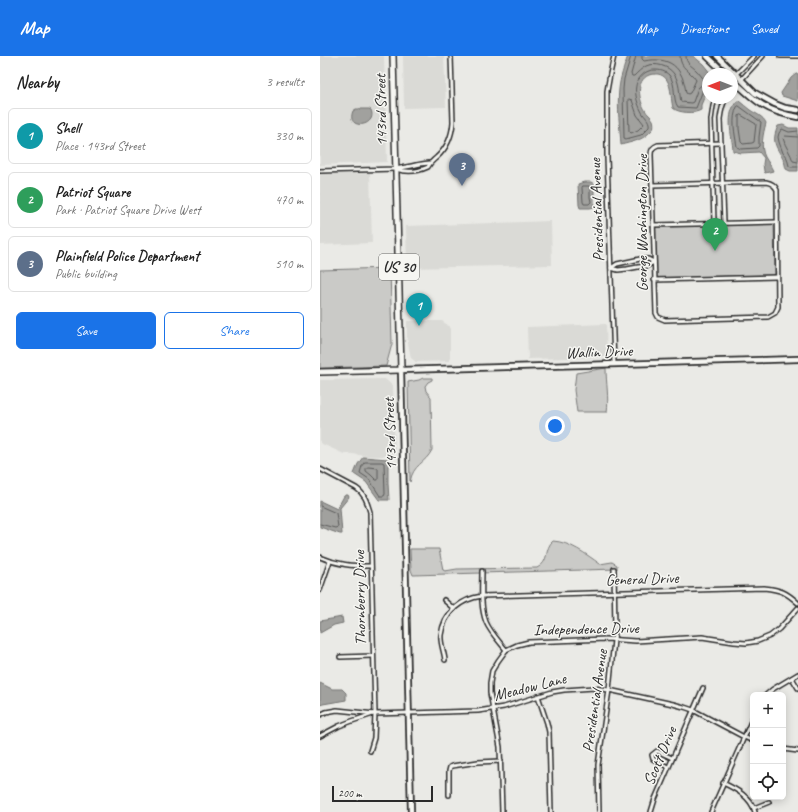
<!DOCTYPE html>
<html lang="en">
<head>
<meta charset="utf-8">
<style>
	:root { --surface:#fff; --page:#f2f2f2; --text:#222; --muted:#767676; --line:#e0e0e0; --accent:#1a73e8 }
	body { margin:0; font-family:Caveat,sans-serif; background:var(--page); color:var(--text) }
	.controls { position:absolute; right:12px; bottom:12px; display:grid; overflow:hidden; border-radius:6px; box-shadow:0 2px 10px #0003 }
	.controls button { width:36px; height:36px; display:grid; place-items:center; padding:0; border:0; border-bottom:1px solid var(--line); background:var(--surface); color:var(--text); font:20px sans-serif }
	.compass { position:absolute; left:382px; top:12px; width:36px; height:36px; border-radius:50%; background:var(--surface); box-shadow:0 2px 10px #0003; rotate:270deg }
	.scale { position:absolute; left:12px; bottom:10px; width:101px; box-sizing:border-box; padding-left:4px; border:2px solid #2b2b2b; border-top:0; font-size:11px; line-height:14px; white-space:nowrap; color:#2b2b2b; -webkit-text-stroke:3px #f6f6f2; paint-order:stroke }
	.you { position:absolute; left:235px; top:370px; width:14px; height:14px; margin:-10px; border:3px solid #fff; border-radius:50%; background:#1a73e8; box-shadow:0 0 0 6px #1a73e833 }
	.badge { display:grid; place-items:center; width:26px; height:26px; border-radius:50%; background:var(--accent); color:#fff; font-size:13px; font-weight:700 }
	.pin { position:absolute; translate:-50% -33px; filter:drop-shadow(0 1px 2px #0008) }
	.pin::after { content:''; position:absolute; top:21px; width:14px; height:12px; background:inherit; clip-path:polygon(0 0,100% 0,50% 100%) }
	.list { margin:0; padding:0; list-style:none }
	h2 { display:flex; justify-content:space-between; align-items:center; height:52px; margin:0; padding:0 16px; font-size:17px }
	h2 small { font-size:13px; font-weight:400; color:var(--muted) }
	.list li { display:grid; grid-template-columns:26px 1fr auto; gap:12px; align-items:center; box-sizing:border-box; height:56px; margin:0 8px 8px; padding:0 8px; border:1px solid var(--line); border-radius:6px }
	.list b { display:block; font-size:15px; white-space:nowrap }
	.list p { margin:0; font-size:13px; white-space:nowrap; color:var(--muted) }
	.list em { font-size:13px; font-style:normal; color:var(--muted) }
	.actions { display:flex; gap:8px; padding:12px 16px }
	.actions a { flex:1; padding:9px 0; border:1px solid var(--accent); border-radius:6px; text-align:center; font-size:14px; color:var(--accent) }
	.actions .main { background:var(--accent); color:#fff }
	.icon { flex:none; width:22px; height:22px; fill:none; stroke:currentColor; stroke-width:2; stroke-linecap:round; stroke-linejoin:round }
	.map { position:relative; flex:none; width:478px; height:756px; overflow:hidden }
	header { display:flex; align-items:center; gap:24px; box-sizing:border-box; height:56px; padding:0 20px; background:var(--accent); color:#fff }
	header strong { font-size:19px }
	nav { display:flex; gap:22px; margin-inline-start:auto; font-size:14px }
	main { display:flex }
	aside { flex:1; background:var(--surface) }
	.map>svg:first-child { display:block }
</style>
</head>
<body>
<header>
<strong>Map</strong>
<nav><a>Map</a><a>Directions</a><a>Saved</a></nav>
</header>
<main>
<aside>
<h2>Nearby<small>3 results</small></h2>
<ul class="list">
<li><span class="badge" style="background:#0f9aa8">1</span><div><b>Shell</b><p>Place · 143rd Street</p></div><em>330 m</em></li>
<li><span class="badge" style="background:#2e9e5b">2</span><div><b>Patriot Square</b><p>Park · Patriot Square Drive West</p></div><em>470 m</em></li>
<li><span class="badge" style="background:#5c6f8a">3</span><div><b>Plainfield Police Department</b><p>Public building</p></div><em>510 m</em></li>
</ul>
<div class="actions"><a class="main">Save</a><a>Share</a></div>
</aside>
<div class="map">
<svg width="478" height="756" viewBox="0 0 478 756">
	<rect width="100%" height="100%" fill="#eaeae6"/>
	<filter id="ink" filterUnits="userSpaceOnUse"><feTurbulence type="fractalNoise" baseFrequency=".025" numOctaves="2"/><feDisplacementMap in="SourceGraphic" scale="8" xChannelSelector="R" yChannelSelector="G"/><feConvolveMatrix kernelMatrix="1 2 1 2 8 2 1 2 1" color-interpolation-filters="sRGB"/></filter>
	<g filter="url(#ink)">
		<!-- built -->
		<g fill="#dadad6">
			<polygon points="0,0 64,0 67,106 0,109"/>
			<polygon points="83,0 124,0 126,51 84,52"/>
			<polygon points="50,117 52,187 0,189 0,118"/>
			<polygon points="231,165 232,209 87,212 86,170"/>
			<polygon points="87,265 122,265 130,271 130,305 96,306 91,302 87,282"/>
			<polygon points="286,268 287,301 208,303 207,271"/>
			<polygon points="65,323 73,330 75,400 47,400 25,397 24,398 0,387 0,324"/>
		</g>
		<!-- green -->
		<g fill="#cacac7" stroke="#7a7a79">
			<path d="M421 28H422C427 32 431 37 436 40 449 49 464 52 478 56V60L464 57 442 48 420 29Z"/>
			<polygon points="454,168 455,219 335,222 334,171"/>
			<polygon points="70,212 72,288 66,310 0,312 0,214"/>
			<path d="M286 312C286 327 289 341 287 356H257L254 334 256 317Z"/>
			<path d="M103 322H112V324L108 326 105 330 106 335 111 341 112 394C105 408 93 408 90 426L88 326 99 324Z"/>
			<path d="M233 485C250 486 266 498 280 508L292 506 297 509V513L93 519 91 514 90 493H119L123 514 125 515 137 513 217 512C230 506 224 492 233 485Z"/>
		</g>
		<!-- water -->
		<g fill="#a1a19e" stroke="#727270">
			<path d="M308 0H373L383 8 391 18H388V32L381 49V54C375 58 358 57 353 52 350 41 353 21 338 18 336 18 332 18 329 19 315 25 319 44 325 54 327 58 331 60 333 64 334 66 334 71 333 73 333 73 329 77 329 77 321 85 311 86 301 89 300 71 297 52 299 33 300 22 304 11 308 0Z"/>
			<polygon points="476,18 478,18 478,45 462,40 461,37 471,22"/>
			<path d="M417 45H419C423 48 426 51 430 54 436 58 443 60 446 67 443 78 440 91 445 101 448 106 451 110 453 115L445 117 444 115 443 108 444 102 439 96 421 97 413 95C412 78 405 59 417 45Z"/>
			<path d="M36 53H49L51 54C58 71 25 75 33 55Z"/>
			<path d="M463 69 469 72H478V115H470L466 113C465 110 465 106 463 103 456 90 451 86 458 70Z"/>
			<polygon points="264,126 271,126 274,128 274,151 270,152 260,152 259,149 258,128"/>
			<polygon points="43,401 68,403 68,427 69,444 59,444 46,426 34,418 38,408"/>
			<polygon points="26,439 28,439 29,441 20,452 22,478 20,478 0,471 0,445 17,453 24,440"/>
			<polygon points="22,561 23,567 14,569 0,577 0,565"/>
			<polygon points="0,627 12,633 22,633 26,637 26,644 3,648 0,649"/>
		</g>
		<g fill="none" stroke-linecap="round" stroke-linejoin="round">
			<!-- shore -->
			<g stroke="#5a5a59" stroke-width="1">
				<path d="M311 0 304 23 303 33 304 82 306 83 321 79 329 71C330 65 326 62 323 58 317 48 312 32 319 23 323 17 328 14 335 14 340 14 345 15 349 19 357 29 352 43 358 51L376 52 383 34 385 32H388"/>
				<path d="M316 0 311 18 312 20H314C318 16 321 13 326 10 335 6 349 10 354 18 360 27 359 36 361 46L371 47 373 46 378 32 384 27 385 25C382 21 379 17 376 14 371 9 366 8 366 0"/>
				<path d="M322 0V3L324 5C350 0 363 11 366 37L368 38 370 37 376 24C370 14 360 13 360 0"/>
				<polygon points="309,43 312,44 317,59 324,68 318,74 311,77 309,75 308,44"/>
				<path d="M419 50 441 66 439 81V90L437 92 421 93 417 91C415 78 411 63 417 51Z"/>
				<polygon points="421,59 436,68 434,86 432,87 423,88 421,86 419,73 419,60"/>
				<polyline points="478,75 469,76 462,73 459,77 458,81 459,86 463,97 467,102 469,110 471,111 478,111"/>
				<path d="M478 81 465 80 463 82C465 91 471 97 473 105L478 106"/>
				<polygon points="263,130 269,130 270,131 270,141 271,146 269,148 264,148 263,146 262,132"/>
				<polygon points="45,406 62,406 64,407 65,438 64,440 60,440 49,423 40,417 42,410"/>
				<polygon points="48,411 58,412 58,424 56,424 51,419 46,415 46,413"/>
				<polyline points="0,450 16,457 18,471 15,472 0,468"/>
			</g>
			<!-- street casing -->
			<g stroke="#2b2b2b" stroke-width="6">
				<g id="street">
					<polyline points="460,0 478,0"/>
					<polyline points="412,22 434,0"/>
					<polyline points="421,24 443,0"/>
					<polyline points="412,34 417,28"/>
					<path d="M76 113C87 117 97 116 108 111 110 106 113 105 117 101 127 92 132 80 133 66L131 0"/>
					<path d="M0 115 76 113C83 111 89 111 96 109 101 108 105 107 110 107"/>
					<path d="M332 129 446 126C452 127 455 129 457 134L458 251 455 257 448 261 345 264 338 261 336 257 331 99C331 93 333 91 338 89L401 87"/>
					<polyline points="394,166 391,64 393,50 396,42"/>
					<path d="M404 166 400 63C401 55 402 49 406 42"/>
					<polyline points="333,169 457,166"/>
					<polyline points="291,212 297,208 320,203 328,203 334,206"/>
					<polyline points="291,212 298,214 307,213 318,211 327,210 334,206"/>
					<polyline points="334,224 457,221"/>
					<polyline points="294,308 287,101 287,35 290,18 294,0"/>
					<path d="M0 413 36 432C45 438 47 446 50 456L55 658 54 682 50 695"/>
					<path d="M0 501C18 509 32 510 51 510"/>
					<path d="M162 515C162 531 160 550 166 566 170 576 179 585 186 594"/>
					<polyline points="0,534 10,505"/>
					<polyline points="124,544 134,553"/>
					<polyline points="20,601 53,600"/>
					<path d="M125 604C124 595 120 587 121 579 124 556 141 543 162 540L444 532C461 534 466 536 478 547"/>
					<polyline points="472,622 478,632"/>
					<polyline points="446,639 453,633 478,618"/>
					<polyline points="218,640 227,667 229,676 231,756"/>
					<polyline points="0,659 6,656 17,654 55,658 158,655 184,651 232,636 244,634 274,632 289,634 353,648 364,651 373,654 424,681 433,685"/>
					<polyline points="0,680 19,670 32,665 53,658"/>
					<polyline points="463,693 478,695"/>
					<polyline points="348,711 333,703 332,699 337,695 352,702"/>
					<path d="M403 727C416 733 431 741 435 756"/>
					<polyline points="129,739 129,715 130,711 132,710 158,706 181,705"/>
					<polyline points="434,752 449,746"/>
					<polyline points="182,756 180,691 170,637 170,627 172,615 178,605 186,594 197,589 209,586 286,583 316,585 382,581 414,586 426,587 438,585 450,580 459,573 478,552"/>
					<polyline points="279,756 278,709 289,634 295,574 294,513"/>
					<polyline points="331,756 335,743 383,632"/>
					<polyline points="391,756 433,661"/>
				</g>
			</g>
			<!-- secondary casing -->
			<g stroke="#2b2b2b" stroke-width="8">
				<g id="secondary">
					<polyline points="387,0 406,18"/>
					<polyline points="397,0 435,37 455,48 465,52 478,54"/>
					<path d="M412 23C435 45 446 56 478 61"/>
					<polyline points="91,756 81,314 478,303"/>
				</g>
			</g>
			<!-- primary casing -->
			<g stroke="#2b2b2b" stroke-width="8">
				<polyline id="primary" points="0,316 81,314 73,0"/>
			</g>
			<!-- street -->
			<use href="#street" stroke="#f6f6f2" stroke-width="3"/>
			<!-- secondary -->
			<use href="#secondary" stroke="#f6f6f2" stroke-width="4.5"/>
			<!-- primary -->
			<use href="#primary" stroke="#f6f6f2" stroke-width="5"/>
		</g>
	</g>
	<g text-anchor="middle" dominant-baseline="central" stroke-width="3" stroke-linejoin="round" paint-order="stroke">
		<!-- shield labels -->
		<rect fill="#f6f6f2" stroke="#686867" stroke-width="1" x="59" y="198" width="40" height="26" rx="3"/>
		<g font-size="15" font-weight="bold" fill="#2b2b2b">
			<text x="79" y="211">US 30</text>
		</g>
		<!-- street labels -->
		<g font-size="16" fill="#2b2b2b" stroke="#f6f6f2">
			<text transform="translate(61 54) rotate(-91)">143rd Street</text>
			<text transform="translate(277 154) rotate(-92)">Presidential Avenue</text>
			<text transform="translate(322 167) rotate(-90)">George Washington Drive</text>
			<text transform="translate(279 296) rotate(-2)">Wallin Drive</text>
			<text transform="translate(70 378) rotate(-92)">143rd Street</text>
			<text transform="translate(322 523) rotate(-2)">General Drive</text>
			<text transform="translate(40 542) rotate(-91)">Thornberry Drive</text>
			<text transform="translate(266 573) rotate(-1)">Independence Drive</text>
			<text transform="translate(210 631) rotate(-14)">Meadow Lane</text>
			<text transform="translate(275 645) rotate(-82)">Presidential Avenue</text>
			<text transform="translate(340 700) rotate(-67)">Scott Drive</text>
		</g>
	</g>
</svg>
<div class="controls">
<button>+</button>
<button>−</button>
<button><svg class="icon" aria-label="locate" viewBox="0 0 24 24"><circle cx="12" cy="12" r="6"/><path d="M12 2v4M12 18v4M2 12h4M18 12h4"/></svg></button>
</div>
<svg class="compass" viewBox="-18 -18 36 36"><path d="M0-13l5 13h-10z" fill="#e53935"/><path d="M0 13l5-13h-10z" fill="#767676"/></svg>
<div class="scale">200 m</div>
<div class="you"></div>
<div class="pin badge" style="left:99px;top:270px;background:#0f9aa8">1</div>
<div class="pin badge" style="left:395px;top:195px;background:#2e9e5b">2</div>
<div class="pin badge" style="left:142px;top:130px;background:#5c6f8a">3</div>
</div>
</main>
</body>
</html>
